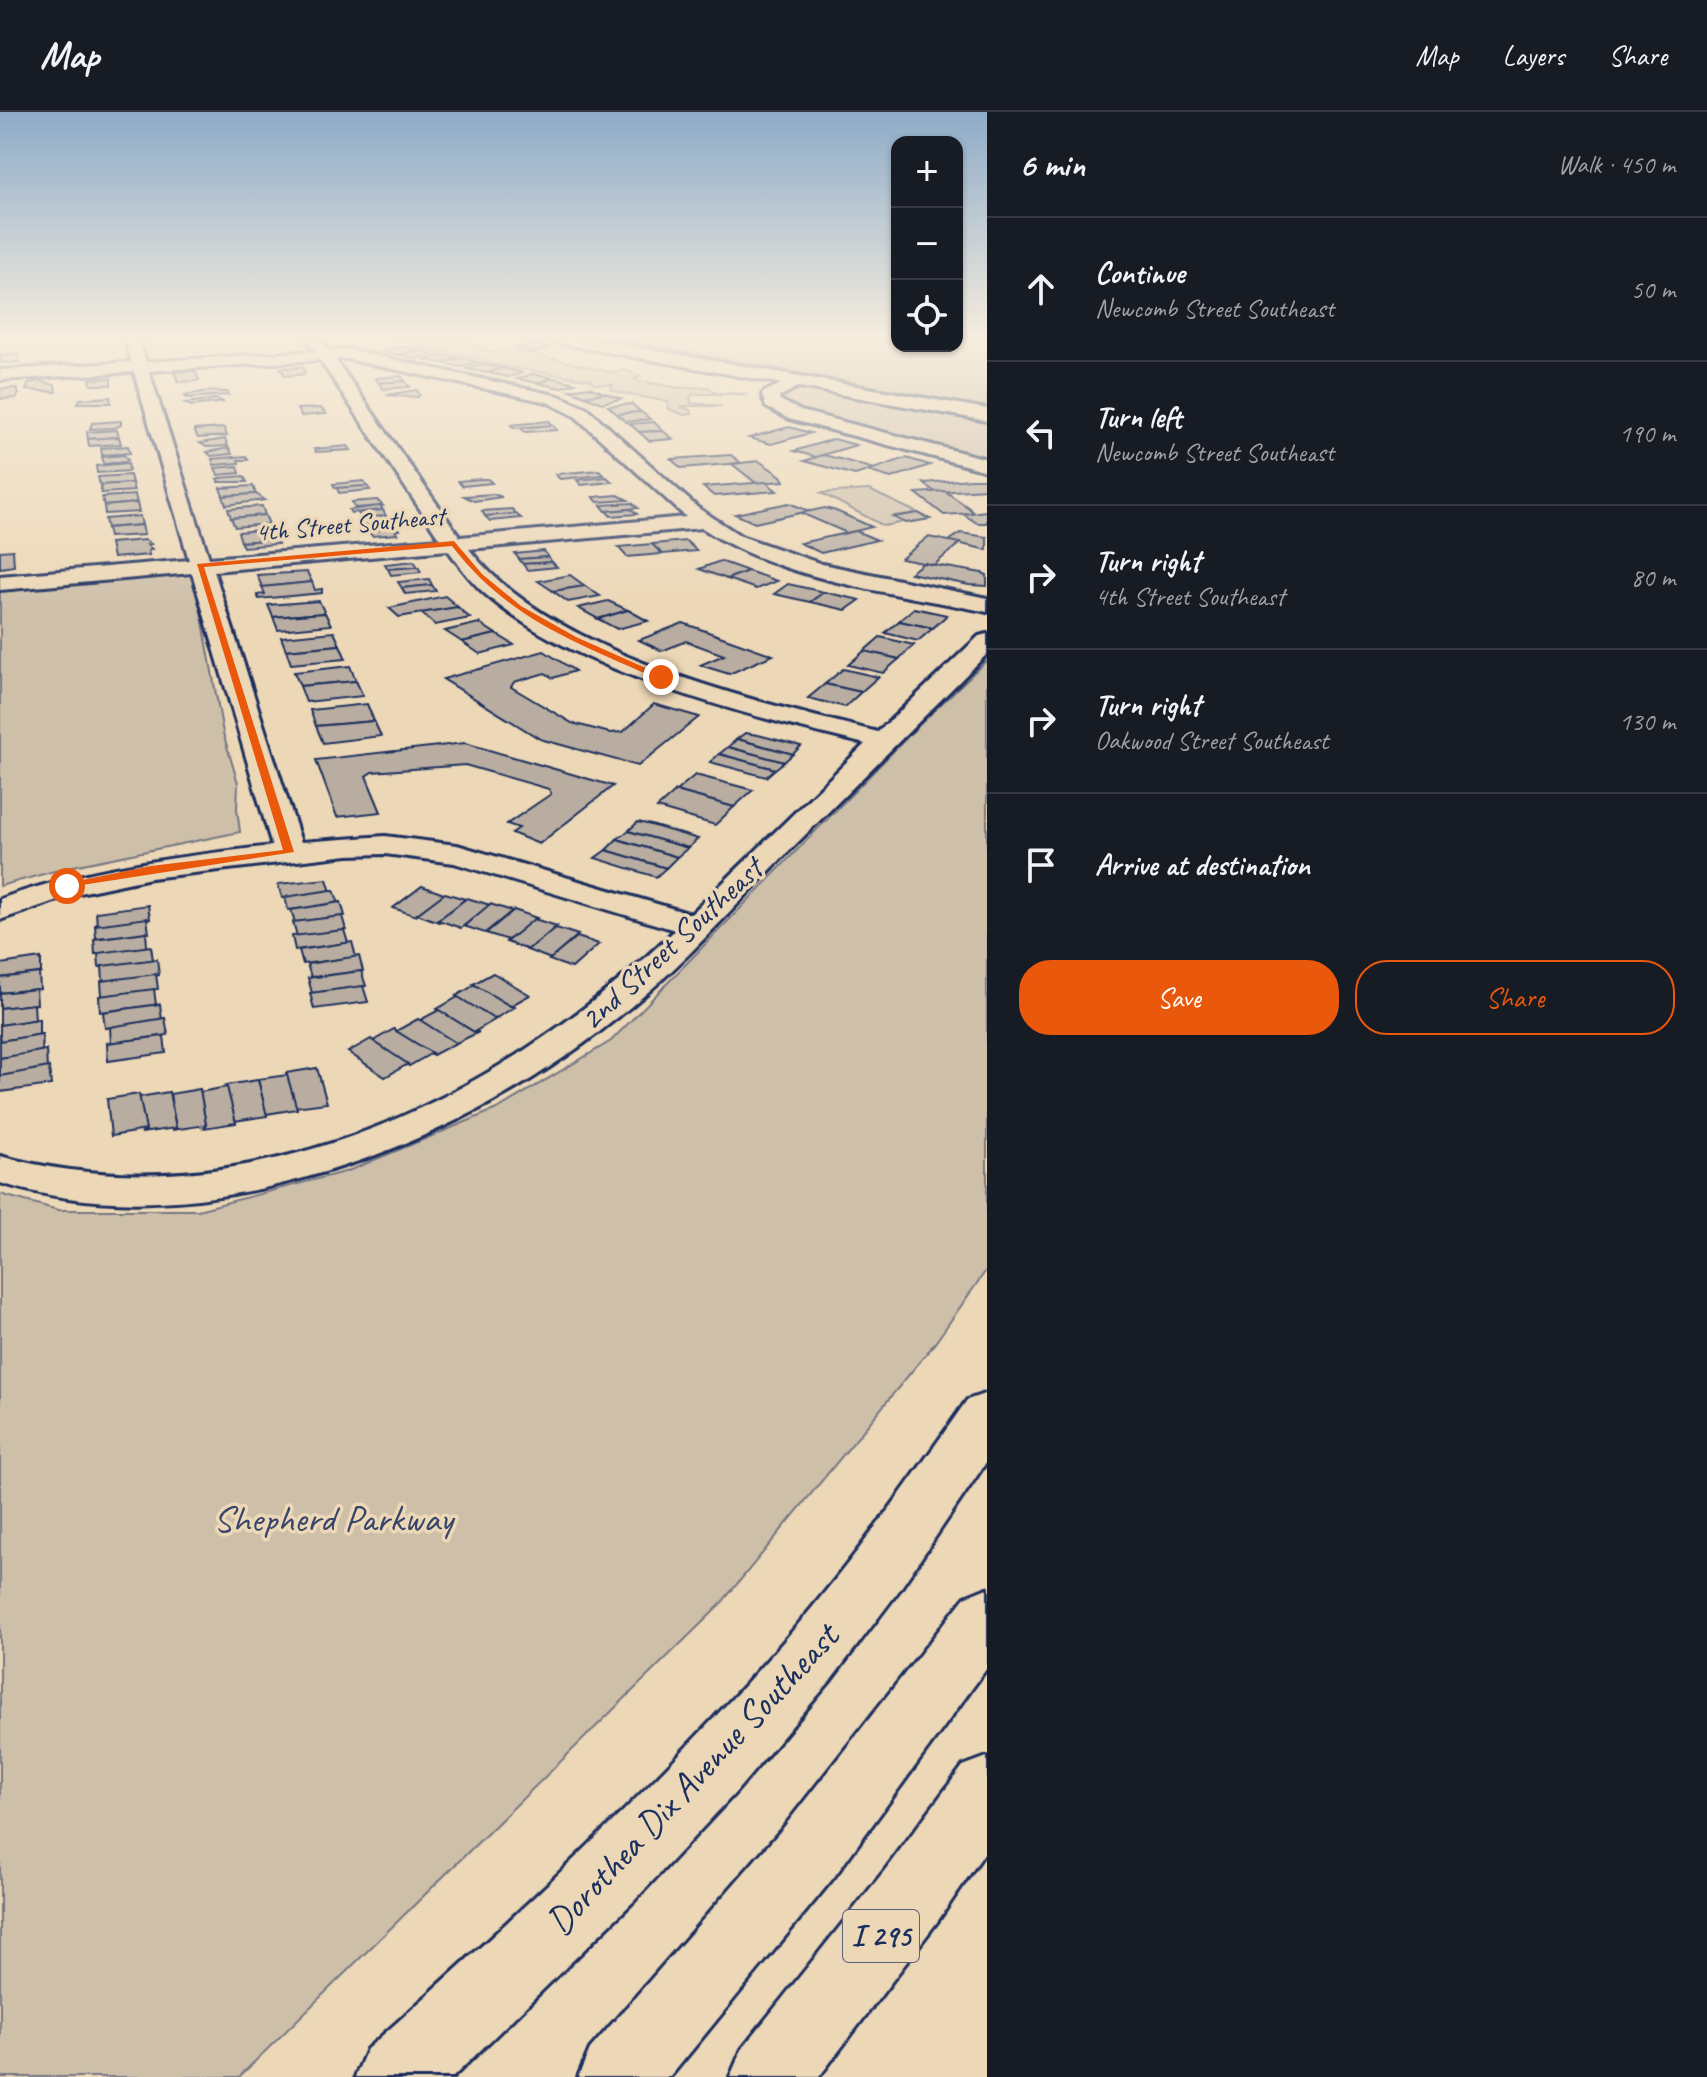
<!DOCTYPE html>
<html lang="en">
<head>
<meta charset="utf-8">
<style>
	:root { --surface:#171b24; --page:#242831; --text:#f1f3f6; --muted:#9ea1a6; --line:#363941; --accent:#ea580c }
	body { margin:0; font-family:Caveat,sans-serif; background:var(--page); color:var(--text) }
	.controls { position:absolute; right:24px; top:24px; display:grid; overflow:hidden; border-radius:16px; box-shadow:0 2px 6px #0004 }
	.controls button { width:72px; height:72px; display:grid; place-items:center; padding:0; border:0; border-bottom:2px solid var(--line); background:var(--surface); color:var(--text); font:40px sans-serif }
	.stop { position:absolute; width:24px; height:24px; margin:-18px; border:6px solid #ea580c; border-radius:50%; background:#fff }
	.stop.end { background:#ea580c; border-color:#fff; box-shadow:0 2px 8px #0008 }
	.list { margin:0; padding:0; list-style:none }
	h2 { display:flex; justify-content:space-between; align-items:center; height:104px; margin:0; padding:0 32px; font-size:34px }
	h2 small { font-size:26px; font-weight:400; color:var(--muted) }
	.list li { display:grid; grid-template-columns:52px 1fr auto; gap:24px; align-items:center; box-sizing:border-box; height:144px; padding:0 32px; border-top:2px solid var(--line) }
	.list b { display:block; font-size:30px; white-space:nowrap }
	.list p { margin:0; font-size:26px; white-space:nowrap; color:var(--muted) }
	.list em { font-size:26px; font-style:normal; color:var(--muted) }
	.actions { display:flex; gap:16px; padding:24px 32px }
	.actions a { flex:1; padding:18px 0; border:2px solid var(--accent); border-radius:32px; text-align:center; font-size:28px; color:var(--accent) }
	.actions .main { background:var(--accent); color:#fff }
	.icon { flex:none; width:44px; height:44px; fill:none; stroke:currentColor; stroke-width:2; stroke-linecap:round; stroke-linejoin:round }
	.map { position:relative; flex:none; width:987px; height:1965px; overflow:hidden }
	header { display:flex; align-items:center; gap:48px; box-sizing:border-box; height:112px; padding:0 40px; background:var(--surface); border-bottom:2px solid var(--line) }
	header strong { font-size:38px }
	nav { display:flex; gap:44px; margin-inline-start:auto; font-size:28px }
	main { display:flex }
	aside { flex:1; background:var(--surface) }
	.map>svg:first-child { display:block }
</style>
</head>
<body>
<header>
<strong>Map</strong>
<nav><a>Map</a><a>Layers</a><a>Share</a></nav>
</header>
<main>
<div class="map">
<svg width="987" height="1965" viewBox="0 0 987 1965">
	<rect width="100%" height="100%" fill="#ecd7b6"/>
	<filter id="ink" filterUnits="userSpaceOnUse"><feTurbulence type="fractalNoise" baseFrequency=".0125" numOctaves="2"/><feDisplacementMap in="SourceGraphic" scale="16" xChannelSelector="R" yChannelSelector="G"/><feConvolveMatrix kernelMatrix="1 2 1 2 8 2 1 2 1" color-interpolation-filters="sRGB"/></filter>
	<g filter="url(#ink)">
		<!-- green -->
		<g fill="#cebfa9" stroke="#747784" stroke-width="2">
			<polygon points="396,226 454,226 492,240 537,243 610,260 623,258 641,264 634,267 639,269 679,276 708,275 716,281 748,282 694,282 690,285 691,291 722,294 681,294 690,298 692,302 684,303 669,297 668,290 617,280 611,277 613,273 594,272 592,268 488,252 482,250 483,247 416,234"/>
			<polygon points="609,226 897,226 897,234 957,234 957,226 987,226 987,295"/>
			<polygon points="804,277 987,311 987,349 807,302 781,291 780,285 785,278"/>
			<polygon points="869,378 918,401 895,404 904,410 884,414 821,381"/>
			<polygon points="194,460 223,621 238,671 237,697 240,720 73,754 0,774 0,478"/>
			<polygon points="987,548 987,1157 935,1231 719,1494 239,1965 0,1965 0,1082 58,1098 198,1098 348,1059 499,996 611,929 916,616"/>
		</g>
		<!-- building -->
		<g fill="#b8ada0" stroke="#1b2f5e" stroke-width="2">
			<polygon points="531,232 551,236 535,241 516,237"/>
			<polygon points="400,234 417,238 400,243 381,240"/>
			<polygon points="417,238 435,241 416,247 400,243"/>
			<polygon points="19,241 20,250 0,251 0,243"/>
			<polygon points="442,243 460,246 443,251 424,248"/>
			<polygon points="460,246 466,247 478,250 460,255 443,251"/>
			<polygon points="481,252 502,256 488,261 467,257"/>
			<polygon points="303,255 305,262 285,264 281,256"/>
			<polygon points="502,256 523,261 508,265 488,261"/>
			<polygon points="195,259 199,268 196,269 178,270 174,260"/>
			<polygon points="532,262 553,266 538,271 517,267"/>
			<polygon points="401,264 405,269 379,271 375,266"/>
			<polygon points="111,266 111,273 91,273 90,267"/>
			<polygon points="553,266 554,266 575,271 560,276 538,271"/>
			<polygon points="40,269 55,273 56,280 26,278 29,271"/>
			<polygon points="405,269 410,275 383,277 379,271"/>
			<polygon points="589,275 605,281 585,284 570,278"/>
			<polygon points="16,276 19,282 16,286 0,287 0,277"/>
			<polygon points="417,278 420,283 418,285 386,283"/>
			<polygon points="208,279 227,280 229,283 187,286 185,283"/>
			<polygon points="605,281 621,287 602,291 585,284"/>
			<polygon points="110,285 111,291 78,291 80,287"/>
			<polygon points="215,287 224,290 191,294 185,291"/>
			<polygon points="632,292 641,300 617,302 608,294"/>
			<polygon points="321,296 326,302 301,304 297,297"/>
			<polygon points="641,300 650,307 626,310 617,302"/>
			<polygon points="121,309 121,313 115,316 90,317 92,311"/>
			<polygon points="549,309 553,313 514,316 511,313"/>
			<polygon points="654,310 663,319 639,320 630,312"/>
			<polygon points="553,313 557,318 525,320 521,316"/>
			<polygon points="789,315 811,321 771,332 749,326"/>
			<polygon points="224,316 227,324 198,326 194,318"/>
			<polygon points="117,318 119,325 88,327 87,320"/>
			<polygon points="663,319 673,327 649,329 639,320"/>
			<polygon points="119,325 121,332 89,334 88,327"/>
			<polygon points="225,327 228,334 207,335 200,331"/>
			<polygon points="834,327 856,333 816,345 794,339"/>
			<polygon points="128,334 130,341 102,343 101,336"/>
			<polygon points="348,334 351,338 316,340 314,337"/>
			<polygon points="229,336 232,342 211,344 207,340"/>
			<polygon points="124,343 128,348 125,350 103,352 102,345"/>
			<polygon points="731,343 741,351 681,356 671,347"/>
			<polygon points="823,343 840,347 874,357 855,363 804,349"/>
			<polygon points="246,344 248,348 238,348 239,351 214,353 212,347"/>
			<polygon points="906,346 930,353 891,366 867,359"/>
			<polygon points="759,349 781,364 784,369 756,371 732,352"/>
			<polygon points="128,351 129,359 97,361 96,354"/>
			<polygon points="238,354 240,361 218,363 215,356"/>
			<polygon points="599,358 604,363 560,367 555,362"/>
			<polygon points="130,363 132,371 100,373 98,365"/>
			<polygon points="244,364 247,370 217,370 221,370 217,367 219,366"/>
			<polygon points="607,365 612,370 581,373 577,368"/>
			<polygon points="481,367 488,367 492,371 462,374 458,369"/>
			<polygon points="971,367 985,367 987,377 935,380 923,371"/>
			<polygon points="364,369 367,374 335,376 333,372"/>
			<polygon points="766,370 777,379 714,384 703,375"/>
			<polygon points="132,371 134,379 101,381 100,373"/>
			<polygon points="253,374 256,382 223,384 220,376"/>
			<polygon points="367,374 370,378 339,381 337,376"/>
			<polygon points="945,379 969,396 973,401 944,403 916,381"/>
			<polygon points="256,382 265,388 226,393 223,384"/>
			<polygon points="493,382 502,385 474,389 464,384"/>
			<polygon points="135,383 137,391 104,394 102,385"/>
			<polygon points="618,383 628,388 598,390 593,385"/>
			<polygon points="377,388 383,394 355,396 352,390"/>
			<polygon points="137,391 139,400 105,402 104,394"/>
			<polygon points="632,391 638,396 606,399 601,393"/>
			<polygon points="789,391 809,399 755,411 735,402"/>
			<polygon points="262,394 265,403 231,406 228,397"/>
			<polygon points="380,394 383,398 351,401 349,398"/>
			<polygon points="825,396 836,399 872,415 847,421 801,401"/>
			<polygon points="512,397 516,402 485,404 482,399"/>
			<polygon points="631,397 637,402 611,404 606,399"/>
			<polygon points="383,398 386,404 361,406 358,401"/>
			<polygon points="987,399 987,411 977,411 963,402"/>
			<polygon points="918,401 930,407 906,411 893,405"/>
			<polygon points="516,402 521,406 490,409 485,404"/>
			<polygon points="265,403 269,412 235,415 231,406"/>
			<polygon points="140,404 142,413 107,416 105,407"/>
			<polygon points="390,411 394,416 368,419 365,413"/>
			<polygon points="142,413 144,423 109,425 107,416"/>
			<polygon points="394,416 401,418 395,418 397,422 372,424 368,419"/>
			<polygon points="271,417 275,427 241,430 238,420"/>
			<polygon points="856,419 877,428 821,441 800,431"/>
			<polygon points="960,421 987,425 987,438 949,429"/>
			<polygon points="928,425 960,431 934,453 901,447"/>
			<polygon points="275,427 278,432 243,435 241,430"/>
			<polygon points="145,428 151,432 147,433 152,437 148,439 149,443 113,446 110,431"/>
			<polygon points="686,429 697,439 662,442 652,432"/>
			<polygon points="652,432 662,442 627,445 618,435"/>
			<polygon points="13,438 14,454 0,456 0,439"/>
			<polygon points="544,439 548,445 519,447 515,442"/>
			<polygon points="548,445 552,450 523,452 519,447"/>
			<polygon points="414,449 418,455 388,457 385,452"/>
			<polygon points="720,449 748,459 727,467 699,457"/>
			<polygon points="552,450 557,455 527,458 523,452"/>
			<polygon points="923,451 982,461 987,463 987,474 969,473 910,461"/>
			<polygon points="418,455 421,460 391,463 388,457"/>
			<polygon points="748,459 777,469 756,477 727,467"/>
			<polygon points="307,460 312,470 262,475 257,463"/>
			<polygon points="570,463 585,474 553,479 538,469"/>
			<polygon points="429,467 432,473 402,476 398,470"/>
			<polygon points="312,470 315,478 322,477 322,481 259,487 257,483 265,482 262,475"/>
			<polygon points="788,472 824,480 810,490 774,482"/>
			<polygon points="432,473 436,479 405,482 402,476"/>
			<polygon points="585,474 600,484 568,490 553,479"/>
			<polygon points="824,480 860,488 846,498 810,490"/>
			<polygon points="445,484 458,495 399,505 389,496"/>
			<polygon points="319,489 325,501 273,505 268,493"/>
			<polygon points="608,489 628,498 598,507 578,496"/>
			<polygon points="457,495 470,506 435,513 421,501"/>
			<polygon points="914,496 947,503 933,516 899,509"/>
			<polygon points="628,498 648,509 617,517 598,507"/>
			<polygon points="325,501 331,513 278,518 273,505"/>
			<polygon points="899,509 933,516 918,529 885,521"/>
			<polygon points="479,511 496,522 462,530 445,519"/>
			<polygon points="683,511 773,543 729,562 700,553 724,543 686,529 662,539 639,528"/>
			<polygon points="334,520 340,533 286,538 281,525"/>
			<polygon points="496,522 514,533 480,542 462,530"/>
			<polygon points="880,525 914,533 899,547 864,539"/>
			<polygon points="340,533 346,547 291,552 286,538"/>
			<polygon points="544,539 575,559 553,566 545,561 514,570 511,575 572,611 610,621 623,620 654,592 699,605 638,654 540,627 443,567"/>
			<polygon points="864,539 899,547 883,561 848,553"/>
			<polygon points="350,554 356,569 300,574 294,560"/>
			<polygon points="843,557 878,565 861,580 825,572"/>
			<polygon points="356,569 363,584 306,590 300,574"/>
			<polygon points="825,572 861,580 845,595 808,586"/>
			<polygon points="367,592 374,609 316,614 310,598"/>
			<polygon points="374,609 381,624 323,631 316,614"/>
			<polygon points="745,621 758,623 801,634 793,642 737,627"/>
			<polygon points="737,627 793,642 784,650 728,635"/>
			<polygon points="465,631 613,674 539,732 512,721 519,716 507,712 551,682 549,677 465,653 372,660 366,664 381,700 337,705 316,648"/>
			<polygon points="728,635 784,650 775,657 719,642"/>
			<polygon points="719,642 775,657 766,665 710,650"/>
			<polygon points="695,663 707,666 753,678 734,695 676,679"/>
			<polygon points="676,679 734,695 715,713 657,696"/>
			<polygon points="638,710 651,713 698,727 688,736 628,719"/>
			<polygon points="628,719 688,736 677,745 617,727"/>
			<polygon points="617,727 677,745 666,756 606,738"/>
			<polygon points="606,738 666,756 656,765 595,746"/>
			<polygon points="327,767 331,780 282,786 278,772"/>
			<polygon points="422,774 444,782 416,804 393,796"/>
			<polygon points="331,778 334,778 339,792 288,798 285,785"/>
			<polygon points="445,781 465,787 439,810 417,802"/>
			<polygon points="467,786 490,793 461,816 438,808"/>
			<polygon points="341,790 345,804 295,810 291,798"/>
			<polygon points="490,792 512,799 485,821 464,814"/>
			<polygon points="148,793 150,807 97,813 96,800"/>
			<polygon points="514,798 537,806 508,828 486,821"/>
			<polygon points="342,804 346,818 297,824 293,810"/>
			<polygon points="147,806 149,821 96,826 95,813"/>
			<polygon points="534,807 557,814 529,838 506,830"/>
			<polygon points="556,816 578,823 551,847 527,838"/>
			<polygon points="344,818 348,831 295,838 292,824"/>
			<polygon points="146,820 147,835 95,842 94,827"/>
			<polygon points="577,825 599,832 572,856 549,848"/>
			<polygon points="352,830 356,845 303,852 299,838"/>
			<polygon points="151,834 153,848 99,855 98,841"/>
			<polygon points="359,844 363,859 311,865 307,852"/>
			<polygon points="41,846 41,861 0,866 0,852"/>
			<polygon points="157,847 159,863 103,869 102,854"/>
			<polygon points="361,859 366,874 312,881 308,866"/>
			<polygon points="39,861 40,877 0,881 0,866"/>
			<polygon points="493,861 530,883 510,894 473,872"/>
			<polygon points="156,862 158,877 102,884 101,869"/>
			<polygon points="475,873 510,894 515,895 494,907 456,884"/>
			<polygon points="363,874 368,890 314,897 310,881"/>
			<polygon points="36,877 37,892 0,896 0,881"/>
			<polygon points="154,877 156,893 100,900 99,884"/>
			<polygon points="458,885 494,907 496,907 474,920 437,897"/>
			<polygon points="34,892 35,908 0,913 0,896"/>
			<polygon points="160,892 162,908 105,916 103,900"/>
			<polygon points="439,898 474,920 479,920 454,932 420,908"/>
			<polygon points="165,906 168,923 111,931 110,915"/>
			<polygon points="39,907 39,923 0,929 0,913"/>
			<polygon points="418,907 420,908 456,931 433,943 396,919"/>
			<polygon points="394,917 396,919 432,941 409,954 373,929"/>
			<polygon points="42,922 42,940 0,946 0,929"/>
			<polygon points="164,924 166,941 108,949 107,931"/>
			<polygon points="371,927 373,929 408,952 385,965 348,940"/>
			<polygon points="46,938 47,957 0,964 0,946"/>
			<polygon points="49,955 51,973 0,980 0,964"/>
			<polygon points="317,956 327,991 295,995 286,961"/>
			<polygon points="287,963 297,997 266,1002 258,967"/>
			<polygon points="258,968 267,1004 234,1009 226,973"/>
			<polygon points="227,975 236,1011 204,1016 206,1013 200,980"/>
			<polygon points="200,977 206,1013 172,1018 176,1016 170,982"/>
			<polygon points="169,980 176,1016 141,1021 146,1018 139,985"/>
			<polygon points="139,982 146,1018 111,1024 107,987"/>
		</g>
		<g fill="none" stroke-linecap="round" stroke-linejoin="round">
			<!-- minor casing -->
			<g stroke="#1b2f5e" stroke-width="6">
				<g id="minor">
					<path d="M124 226H138L146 250 315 239 306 226H320L329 239 346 237 559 284 587 296 698 396 741 424 822 452 987 486V500C893 480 784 470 702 416L469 437C550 542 753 589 878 620L979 524 987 522V542C921 608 855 673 789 739 738 790 690 846 634 892 531 979 412 1040 281 1072 189 1095 91 1099 0 1071V1044C247 1111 499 988 675 818L454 751 385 742 348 743 151 766 75 782 0 808V787C90 755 177 745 272 734L192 461 0 478V464L189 448 134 260 0 268V258L131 250ZM335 247H346L547 290 575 304 686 405 460 425ZM320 248 440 427 209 446 149 259ZM448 438C459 453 470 468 483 480 571 560 751 604 865 632L691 802 457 733 385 724 301 730 214 459Z"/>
					<polygon points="798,264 806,269 804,272 779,285 780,288 801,299 987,347 987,359 789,307 766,295 762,283 764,280"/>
				</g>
			</g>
			<!-- secondary casing -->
			<g stroke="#1b2f5e" stroke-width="6">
				<g id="secondary">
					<polygon points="549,226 585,226 987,297 987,309 557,231"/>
					<path d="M987 1281V1349L900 1477 831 1568 735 1681 634 1789 453 1965H355L367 1937C513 1808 655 1676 784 1529 850 1453 909 1371 967 1288Z"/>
				</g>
			</g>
			<!-- motorway casing -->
			<g stroke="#1b2f5e" stroke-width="6">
				<g id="motorway">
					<polygon points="987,1476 987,1556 834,1765 670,1965 578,1965 590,1937 784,1715 965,1485"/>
					<polygon points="987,1645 987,1737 937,1810 819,1965 730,1965 742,1937 885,1758 963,1654"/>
				</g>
			</g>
			<!-- minor -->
			<use href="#minor" fill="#ecd7b6" fill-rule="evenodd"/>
			<!-- secondary -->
			<use href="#secondary" fill="#ecd7b6" fill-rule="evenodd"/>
			<!-- motorway -->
			<use href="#motorway" fill="#ecd7b6" fill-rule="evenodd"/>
		</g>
	</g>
	<!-- sky -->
	<linearGradient id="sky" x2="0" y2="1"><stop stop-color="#8dabc8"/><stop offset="0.45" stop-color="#f6edde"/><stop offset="1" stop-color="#f6edde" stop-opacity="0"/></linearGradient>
	<rect width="987" height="501" fill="url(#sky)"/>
	<!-- route -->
	<path fill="#ea580c" d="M454 429 482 462 521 494 576 525 666 565 658 567C577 531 508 507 452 434L204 455 294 740 63 776V772L151 754 283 738 197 452Z"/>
	<g text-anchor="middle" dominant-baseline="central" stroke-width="7" stroke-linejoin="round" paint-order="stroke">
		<!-- far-street labels -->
		<g font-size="26" fill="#1b2f5e" stroke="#ecd7b6">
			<text transform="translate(350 412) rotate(-5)">4th Street Southeast</text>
		</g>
		<!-- shield labels -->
		<rect fill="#ecd7b6" stroke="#5a6178" stroke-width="2" x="843" y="1798" width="76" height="52" rx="6"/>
		<g font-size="30" font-weight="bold" fill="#1b2f5e">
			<text x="881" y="1824">I 295</text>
		</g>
		<!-- street labels -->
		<g font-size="32" fill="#1b2f5e" stroke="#ecd7b6">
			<text transform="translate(671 832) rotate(-43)">2nd Street Southeast</text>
		</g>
		<!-- near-park labels -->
		<g font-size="38" fill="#364569" stroke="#ecd7b6">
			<text x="333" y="1406">Shepherd Parkway</text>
		</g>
		<!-- near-street labels -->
		<g font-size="38" fill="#1b2f5e" stroke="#ecd7b6">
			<text transform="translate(692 1667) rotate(-47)">Dorothea Dix Avenue Southeast</text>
		</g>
	</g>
</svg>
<div class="controls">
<button>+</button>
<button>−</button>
<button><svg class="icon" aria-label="locate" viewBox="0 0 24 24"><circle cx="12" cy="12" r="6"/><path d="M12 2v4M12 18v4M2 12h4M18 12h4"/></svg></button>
</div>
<div class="stop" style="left:67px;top:774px"></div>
<div class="stop end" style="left:661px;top:565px"></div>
</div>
<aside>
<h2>6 min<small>Walk · 450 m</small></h2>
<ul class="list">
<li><svg class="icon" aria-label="ahead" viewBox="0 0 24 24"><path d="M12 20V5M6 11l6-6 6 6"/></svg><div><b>Continue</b><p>Newcomb Street Southeast</p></div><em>50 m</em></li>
<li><svg class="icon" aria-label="left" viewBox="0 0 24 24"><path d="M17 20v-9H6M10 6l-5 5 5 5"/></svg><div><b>Turn left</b><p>Newcomb Street Southeast</p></div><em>190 m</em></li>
<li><svg class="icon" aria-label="right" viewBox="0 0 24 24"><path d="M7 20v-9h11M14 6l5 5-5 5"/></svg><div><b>Turn right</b><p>4th Street Southeast</p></div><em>80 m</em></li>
<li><svg class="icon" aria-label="right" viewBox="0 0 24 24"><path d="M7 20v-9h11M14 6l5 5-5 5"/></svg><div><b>Turn right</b><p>Oakwood Street Southeast</p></div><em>130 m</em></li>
<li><svg class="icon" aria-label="arrive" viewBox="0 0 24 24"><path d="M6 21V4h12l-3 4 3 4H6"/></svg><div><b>Arrive at destination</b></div></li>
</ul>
<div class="actions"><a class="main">Save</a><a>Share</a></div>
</aside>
</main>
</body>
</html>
